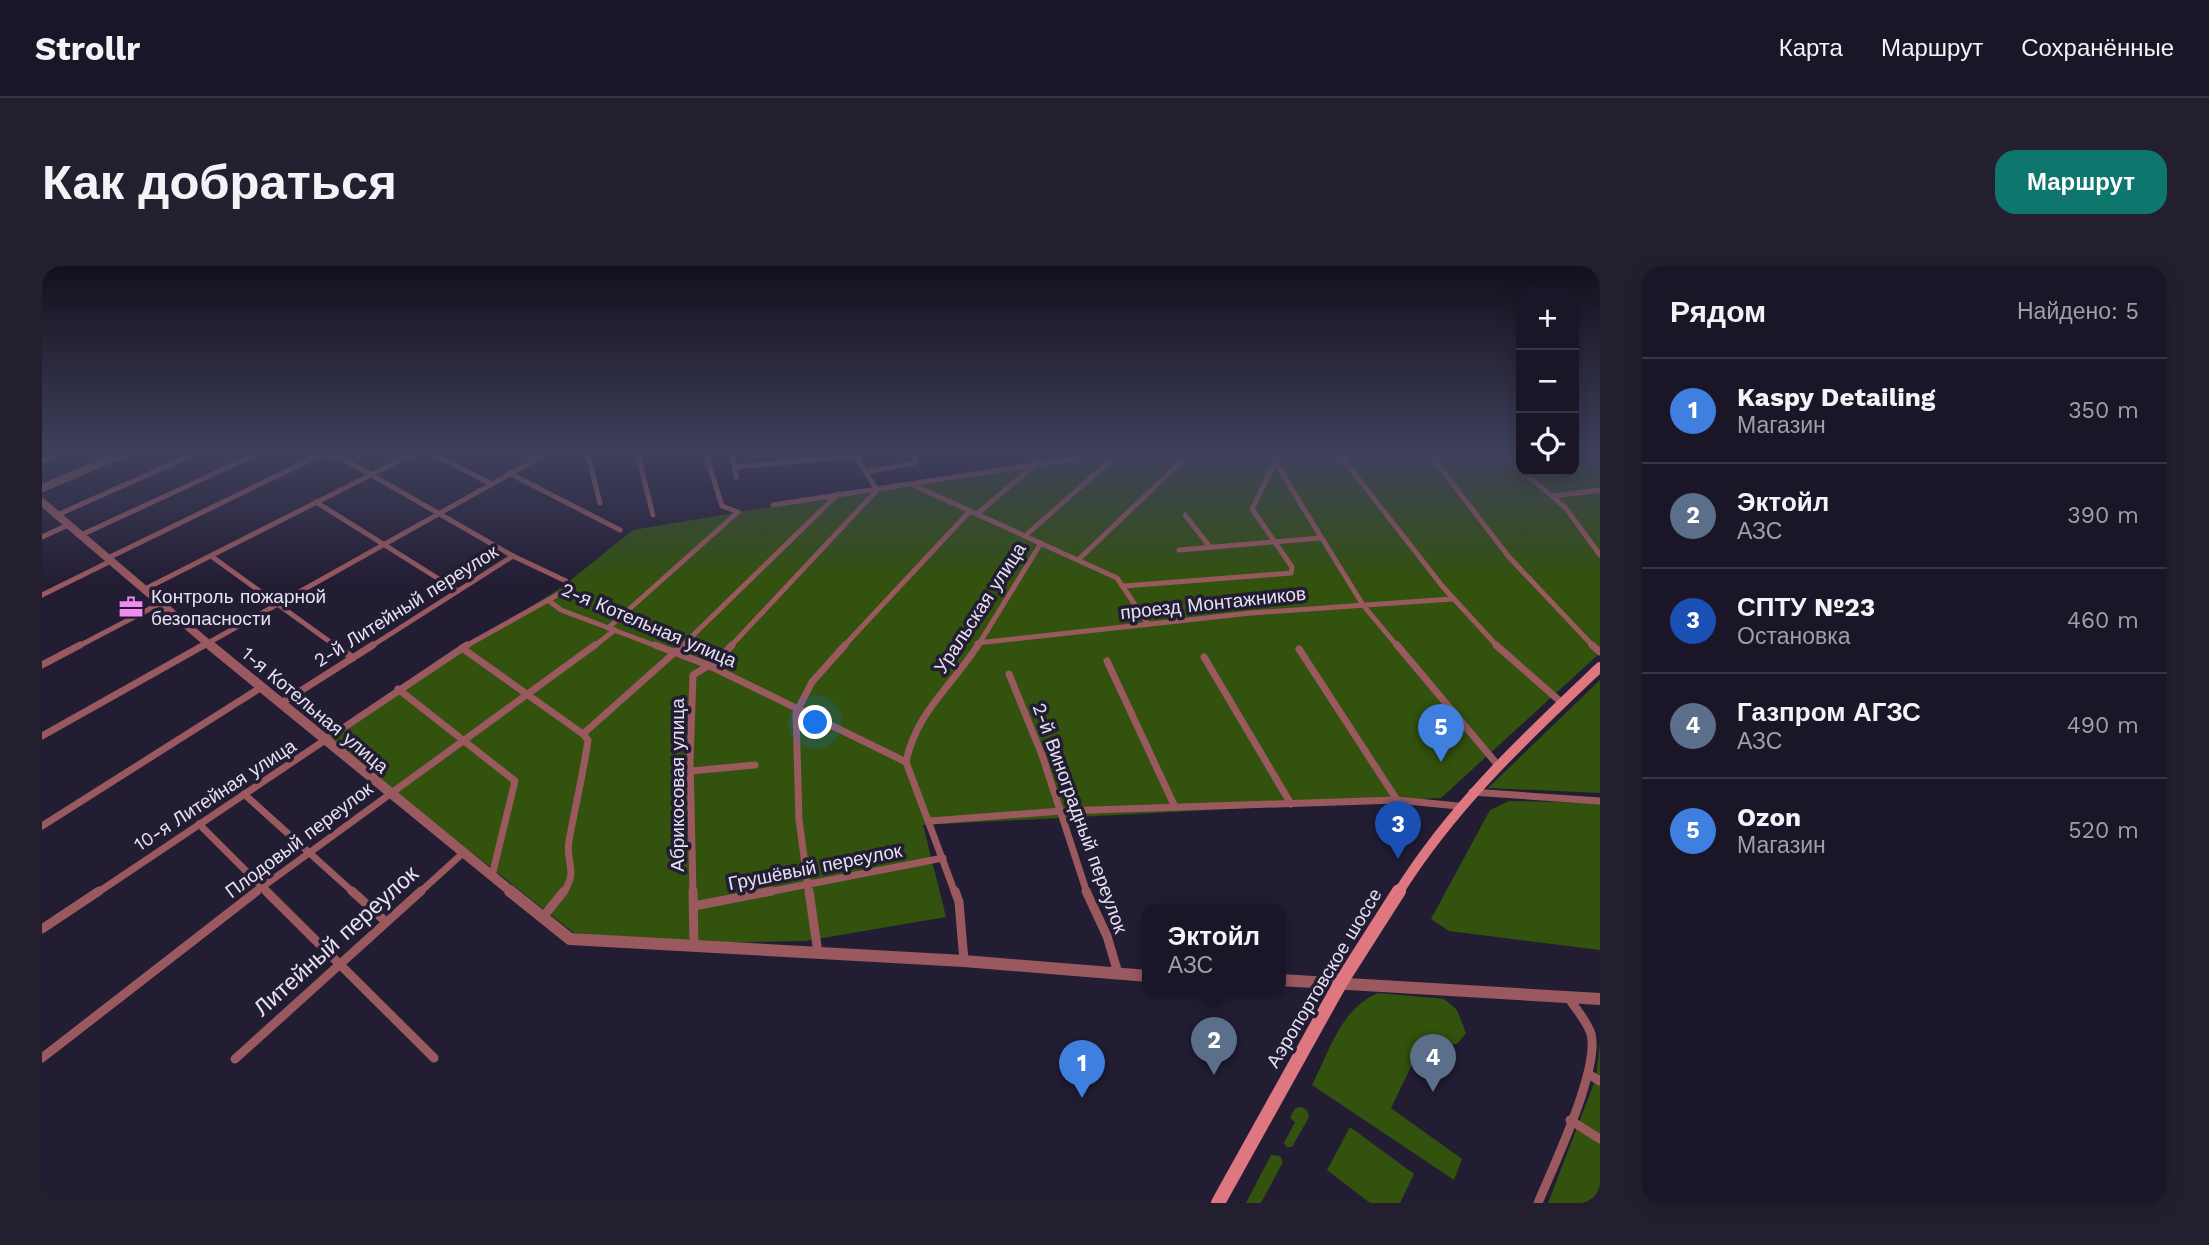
<!DOCTYPE html>
<html lang="ru">
<head>
<meta charset="utf-8">
<style>
	:root { --surface:#1a1627; --page:#231f2f; --text:#f1f3f6; --muted:#9f9fa7; --line:#383544; --accent:#0f766e }
	body { margin:0; font-family:"Work Sans",sans-serif; background:var(--page); color:var(--text) }
	.controls { position:absolute; right:21px; top:21px; display:grid; overflow:hidden; border-radius:14px; box-shadow:0 4px 18px #0003 }
	.controls button { width:63px; height:63px; display:grid; place-items:center; padding:0; border:0; border-bottom:2px solid var(--line); background:var(--surface); color:var(--text); font:35px sans-serif }
	.you { position:absolute; left:774px; top:457px; width:24px; height:24px; margin:-18px; border:5px solid #fff; border-radius:50%; background:#1a73e8; box-shadow:0 0 0 10px #1a73e833 }
	.badge { display:grid; place-items:center; width:46px; height:46px; border-radius:50%; background:var(--accent); color:#fff; font-size:23px; font-weight:700 }
	.pin { position:absolute; translate:-50% -58px; filter:drop-shadow(0 2px 4px #0008) }
	.pin::after { content:''; position:absolute; top:37px; width:24px; height:21px; background:inherit; clip-path:polygon(0 0,100% 0,50% 100%) }
	.popup { position:absolute; left:1100px; top:638px; width:144px; height:91px; box-sizing:border-box; display:grid; place-content:center; border-radius:14px; background:var(--surface); filter:drop-shadow(0 2px 5px #0005); font-size:23px; white-space:nowrap; color:var(--muted) }
	.popup b { font-size:26px; color:var(--text) }
	.popup::after { content:''; position:absolute; left:50%; top:100%; margin-left:-14px; border:14px solid transparent; border-top-color:var(--surface) }
	.list { margin:0; padding:0; list-style:none }
	h2 { display:flex; justify-content:space-between; align-items:center; height:91px; margin:0; padding:0 28px; font-size:30px }
	h2 small { font-size:23px; font-weight:400; color:var(--muted) }
	.list li { display:grid; grid-template-columns:46px 1fr auto; gap:21px; align-items:center; box-sizing:border-box; height:105px; padding:0 28px; border-top:2px solid var(--line) }
	.list b { display:block; font-size:26px; white-space:nowrap }
	.list p { margin:0; font-size:23px; white-space:nowrap; color:var(--muted) }
	.list em { font-size:23px; font-style:normal; color:var(--muted) }
	.icon { flex:none; width:38px; height:38px; fill:none; stroke:currentColor; stroke-width:2; stroke-linecap:round; stroke-linejoin:round }
	.map { position:relative; flex:none; width:1558px; height:937px; overflow:hidden; border-radius:21px }
	header { display:flex; align-items:center; gap:42px; box-sizing:border-box; height:98px; padding:0 35px; background:var(--surface); border-bottom:2px solid var(--line) }
	header strong { font-size:33px }
	nav { display:flex; gap:38px; margin-inline-start:auto; font-size:24px }
	.intro { display:flex; align-items:center; justify-content:space-between; box-sizing:border-box; height:168px; padding:0 42px }
	h1 { margin:0; font-size:49px }
	.button { padding:18px 32px; border-radius:21px; background:var(--accent); color:#fff; font-size:24px; font-weight:700 }
	main { display:flex; gap:42px; padding:0 42px }
	aside { flex:1; background:var(--surface); border-radius:21px; box-shadow:0 4px 18px #0003 }
	.map>svg:first-child { display:block }
</style>
</head>
<body>
<header>
<strong>Strollr</strong>
<nav><a>Карта</a><a>Маршрут</a><a>Сохранённые</a></nav>
</header>
<div class="intro"><h1>Как добраться</h1><a class="button">Маршрут</a></div>
<main>
<div class="map">
<svg width="1558" height="937" viewBox="0 0 1558 937">
	<rect width="100%" height="100%" fill="#231d34"/>
	<!-- green -->
	<g fill="#32520d">
		<polygon points="1053,186 1479,186 1479,205 1532,205 1532,186 1558,186 1558,387 1399,532 881,559 904,651 763,675 660,677 532,667 285,472 520,321 591,264"/>
		<polygon points="1558,414 1558,527 1446,522"/>
		<polygon points="1467,535 1558,537 1558,684 1407,665 1389,653 1448,544"/>
		<path d="M1336 727 1402 733 1415 744 1424 767 1415 778 1379 780 1349 842 1420 893 1412 914 1270 819C1287 786 1299 742 1336 727Z"/>
		<polygon points="1558,777 1558,937 1506,937 1554,812"/>
		<polygon points="1259,841 1265,844 1267,851 1250,881 1245,881 1242,877 1253,856 1248,852 1253,842"/>
		<polygon points="1308,861 1372,908 1358,937 1328,937 1285,904"/>
		<polygon points="1229,889 1238,890 1241,896 1219,937 1204,937"/>
	</g>
	<g fill="none" stroke-linecap="round" stroke-linejoin="round">
		<!-- minor-far2 -->
		<g stroke="#9a595e" stroke-width="5">
			<polyline points="275,186 300,192 471,290 524,315 526,323 422,381"/>
			<polyline points="388,186 449,218"/>
			<polyline points="482,186 495,192"/>
			<polyline points="545,186 558,237"/>
			<polyline points="595,186 611,249"/>
			<polyline points="690,186 694,211"/>
			<polyline points="811,186 835,224"/>
			<polyline points="1270,186 1360,191 1397,186"/>
			<polyline points="1457,186 1479,204"/>
			<polyline points="1387,187 1467,291 1552,381"/>
			<polyline points="1298,189 1401,321 1456,381"/>
			<polyline points="0,195 22,186"/>
			<polyline points="1233,196 1321,339 1356,381"/>
			<polyline points="693,201 813,190"/>
			<polyline points="1480,205 1523,241 1558,289"/>
			<polyline points="823,206 873,197 872,186"/>
			<polyline points="467,207 578,264"/>
			<polyline points="871,219 1075,312 1106,358"/>
			<polyline points="1511,230 1558,224"/>
			<polyline points="274,236 416,325"/>
			<polyline points="731,239 1075,186"/>
			<polyline points="935,248 995,197 986,186"/>
			<polyline points="15,249 157,186"/>
			<polyline points="1143,249 1168,281"/>
			<polyline points="39,269 219,186"/>
			<polyline points="983,270 1077,187"/>
			<polyline points="0,271 26,259"/>
			<polyline points="1137,284 1278,272"/>
			<polyline points="169,290 295,381"/>
			<polyline points="66,292 282,187"/>
			<polyline points="1036,294 1149,186"/>
			<polyline points="1082,320 1249,307 1250,301 1210,243 1233,196 1233,186"/>
			<polyline points="103,323 374,186"/>
			<polyline points="0,329 69,295"/>
			<polyline points="506,334 519,344 617,381"/>
			<polyline points="566,362 696,246 680,240 663,186"/>
			<polyline points="935,377 1209,347 1410,333"/>
			<polyline points="35,381 119,337"/>
			<polyline points="159,381 507,186"/>
			<polyline points="328,381 471,290"/>
			<polyline points="551,381 573,364"/>
			<polyline points="639,381 796,228"/>
			<polyline points="688,381 835,224"/>
			<polyline points="801,381 928,245"/>
			<polyline points="935,381 999,277"/>
		</g>
		<!-- minor-far1 -->
		<g stroke="#9a595e" stroke-width="7">
			<polyline points="293,379 311,392"/>
			<polyline points="613,379 666,399 864,496"/>
			<polyline points="1355,379 1455,498"/>
			<polyline points="1454,379 1520,437"/>
			<polyline points="1550,379 1558,386"/>
			<polyline points="420,382 541,468"/>
			<polyline points="1257,383 1355,534"/>
			<polyline points="1162,391 1249,538"/>
			<polyline points="1065,395 1133,541"/>
			<polyline points="0,399 38,379"/>
			<polyline points="967,408 1000,489 1045,627"/>
			<polyline points="356,423 473,515 450,610"/>
			<polyline points="238,438 331,379"/>
			<polyline points="0,470 162,379"/>
			<path d="M864 496C874 446 910 420 936 379"/>
			<polyline points="864,496 913,627"/>
			<polyline points="649,505 713,499"/>
			<polyline points="1430,526 1558,535"/>
			<polyline points="202,528 312,627"/>
			<polyline points="888,555 1020,545 1355,534 1416,540"/>
			<polyline points="157,558 226,627"/>
			<polyline points="0,560 218,422"/>
			<polyline points="55,627 425,379"/>
			<polyline points="212,627 553,379"/>
			<polyline points="377,627 421,587"/>
			<path d="M521 627C537 605 523 596 527 575 533 541 541 509 546 474L541 468 641 379"/>
			<polyline points="651,627 648,495 651,409 676,394 690,379"/>
			<polyline points="721,627 901,592"/>
			<polyline points="767,627 757,554 754,447 770,416 803,379"/>
		</g>
		<!-- minor -->
		<g stroke="#9a595e" stroke-width="9">
			<polyline points="224,625 392,792"/>
			<polyline points="310,625 343,655"/>
			<polyline points="651,625 652,680"/>
			<polyline points="767,625 776,687"/>
			<polyline points="913,625 917,636 922,695"/>
			<polyline points="1044,625 1065,670 1076,707"/>
			<polyline points="652,640 730,625"/>
			<polyline points="501,651 522,625"/>
			<polyline points="0,663 57,625"/>
			<polyline points="0,792 215,625"/>
			<polyline points="193,793 379,625"/>
			<polyline points="1546,808 1558,815"/>
			<polyline points="1528,854 1558,873"/>
			<path d="M1496 937C1511 901 1558 803 1549 768 1545 755 1533 742 1526 731"/>
		</g>
		<!-- tertiary-far2 -->
		<g stroke="#9a595e" stroke-width="8">
			<polyline points="0,222 85,186"/>
			<polyline points="0,236 170,381"/>
		</g>
		<!-- tertiary-far1 -->
		<polyline stroke="#9a595e" stroke-width="10" points="168,379 471,627"/>
		<!-- tertiary -->
		<g stroke="#9a595e" stroke-width="12">
			<polyline points="468,625 528,673 922,695 1106,710"/>
			<polyline points="1238,714 1558,733"/>
		</g>
		<!-- secondary-far1 -->
		<path stroke="#de7780" stroke-width="10" d="M1356 627C1412 538 1482 473 1558 401"/>
		<!-- secondary -->
		<polyline stroke="#de7780" stroke-width="14" points="1176,937 1299,716 1357,625"/>
	</g>
	<!-- sky -->
	<linearGradient id="sky" x2="0" y2="1"><stop stop-color="#13101d"/><stop offset="0.59" stop-color="#3f405c"/><stop offset="1" stop-color="#3f405c" stop-opacity="0"/></linearGradient>
	<rect width="1558" height="317" fill="url(#sky)"/>
	<!-- icons -->
	<defs>
		<g id="office-bare" transform="scale(1.89)"><path d="M-6-3h4V-5.5h4V-3h4V5H-6ZM-1-4.5V-3h2v-1.5ZM-6 0V1H6V0Z" fill="#f28af2" stroke="#231d34" stroke-width="2.5" paint-order="stroke"/></g>
	</defs>
	<g fill-rule="evenodd">
		<use href="#office-bare" x="89" y="341"/>
	</g>
	<g text-anchor="middle" dominant-baseline="central" stroke-width="7" stroke-linejoin="round" paint-order="stroke">
		<!-- poi labels -->
		<g font-size="19" fill="#e6e2f2" stroke="#231d34" text-anchor="start">
			<text x="109" y="330">Контроль пожарной<tspan x="109" dy="22">безопасности</tspan></text>
		</g>
		<!-- street labels -->
		<g font-size="19" fill="#e6e2f2" stroke="#231d34">
			<text transform="translate(1171 337) rotate(-6)">проезд Монтажников</text>
			<text transform="translate(364 340) rotate(-32)">2-й Литейный переулок</text>
			<text transform="translate(938 342) rotate(-57)">Уральская улица</text>
			<text transform="translate(607 359) rotate(23)">2-я Котельная улица</text>
			<text transform="translate(273 444) rotate(40)">1-я Котельная улица</text>
			<text transform="translate(635 519) rotate(-90)">Абрикосовая улица</text>
			<text transform="translate(173 529) rotate(-33)">10-я Литейная улица</text>
			<text transform="translate(1038 552) rotate(70)">2-й Виноградный переулок</text>
			<text transform="translate(257 574) rotate(-37)">Плодовый переулок</text>
			<text transform="translate(773 601) rotate(-11)">Грушёвый переулок</text>
			<text transform="translate(1282 712) rotate(-59)">Аэропортовское шоссе</text>
		</g>
		<!-- near-street labels -->
		<g font-size="23" fill="#e6e2f2" stroke="#231d34">
			<text transform="translate(294 675) rotate(-42)">Литейный переулок</text>
		</g>
	</g>
</svg>
<div class="controls">
<button>+</button>
<button>−</button>
<button><svg class="icon" aria-label="locate" viewBox="0 0 24 24"><circle cx="12" cy="12" r="6"/><path d="M12 2v4M12 18v4M2 12h4M18 12h4"/></svg></button>
</div>
<div class="you"></div>
<div class="pin badge" style="left:1040px;top:832px;background:#3f7fe0">1</div>
<div class="pin badge" style="left:1172px;top:809px;background:#5c6f8a">2</div>
<div class="popup"><b>Эктойл</b>АЗС</div>
<div class="pin badge" style="left:1356px;top:593px;background:#1a4fb4">3</div>
<div class="pin badge" style="left:1391px;top:826px;background:#5c6f8a">4</div>
<div class="pin badge" style="left:1399px;top:496px;background:#3f7fe0">5</div>
</div>
<aside>
<h2>Рядом<small>Найдено: 5</small></h2>
<ul class="list">
<li><span class="badge" style="background:#3f7fe0">1</span><div><b>Kaspy Detailing</b><p>Магазин</p></div><em>350 m</em></li>
<li><span class="badge" style="background:#5c6f8a">2</span><div><b>Эктойл</b><p>АЗС</p></div><em>390 m</em></li>
<li><span class="badge" style="background:#1a4fb4">3</span><div><b>СПТУ №23</b><p>Остановка</p></div><em>460 m</em></li>
<li><span class="badge" style="background:#5c6f8a">4</span><div><b>Газпром АГЗС</b><p>АЗС</p></div><em>490 m</em></li>
<li><span class="badge" style="background:#3f7fe0">5</span><div><b>Ozon</b><p>Магазин</p></div><em>520 m</em></li>
</ul>
</aside>
</main>
</body>
</html>
